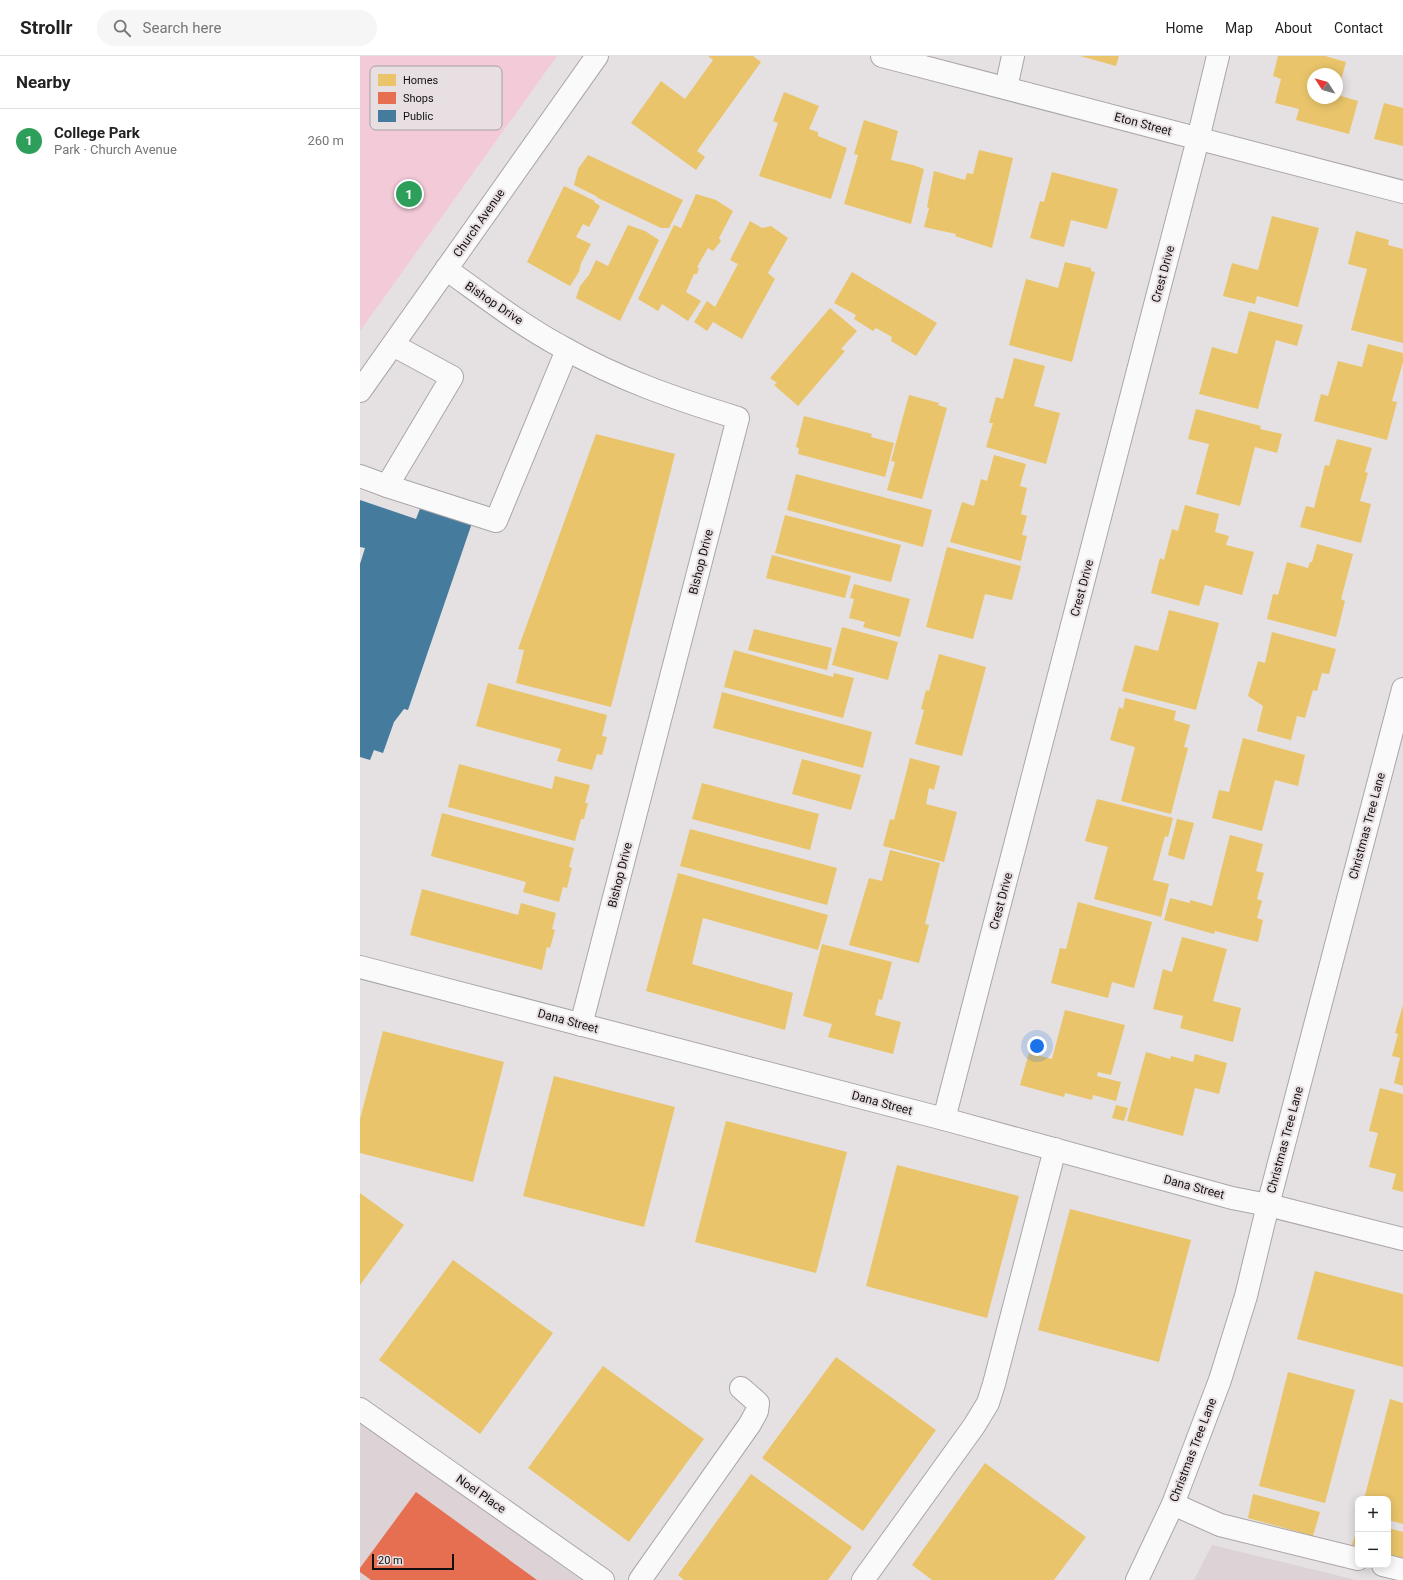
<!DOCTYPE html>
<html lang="en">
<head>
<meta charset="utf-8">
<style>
	:root { --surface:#fff; --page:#f6f6f6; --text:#222; --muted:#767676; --line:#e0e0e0; --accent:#5c595a }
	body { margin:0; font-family:Roboto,sans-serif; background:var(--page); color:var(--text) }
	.controls { position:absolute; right:12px; bottom:12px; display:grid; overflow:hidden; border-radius:8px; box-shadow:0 2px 10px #0003 }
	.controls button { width:36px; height:36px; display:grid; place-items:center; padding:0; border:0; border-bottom:1px solid var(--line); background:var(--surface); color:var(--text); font:20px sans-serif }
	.compass { position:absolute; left:947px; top:12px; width:36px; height:36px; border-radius:50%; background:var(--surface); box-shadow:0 2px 10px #0003; rotate:306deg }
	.scale { position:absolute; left:12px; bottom:10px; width:82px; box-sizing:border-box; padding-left:4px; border:2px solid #131011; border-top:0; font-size:11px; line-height:14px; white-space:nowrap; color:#131011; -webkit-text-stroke:3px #e7dfe1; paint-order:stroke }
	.you { position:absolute; left:677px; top:990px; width:14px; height:14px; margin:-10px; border:3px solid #fff; border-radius:50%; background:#1a73e8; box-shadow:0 0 0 6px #1a73e833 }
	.badge { display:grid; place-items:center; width:26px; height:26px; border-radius:50%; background:var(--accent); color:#fff; font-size:13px; font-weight:700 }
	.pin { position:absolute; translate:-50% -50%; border:2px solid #fff; box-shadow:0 1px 4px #0006 }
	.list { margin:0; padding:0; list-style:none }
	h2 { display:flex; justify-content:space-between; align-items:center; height:52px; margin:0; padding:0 16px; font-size:17px }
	h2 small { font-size:13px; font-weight:400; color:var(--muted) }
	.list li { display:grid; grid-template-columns:26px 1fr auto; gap:12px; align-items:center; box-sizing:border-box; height:64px; padding:0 16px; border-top:1px solid var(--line) }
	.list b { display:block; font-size:15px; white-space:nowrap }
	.list p { margin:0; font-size:13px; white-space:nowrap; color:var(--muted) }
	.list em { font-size:13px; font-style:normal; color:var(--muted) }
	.icon { flex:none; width:22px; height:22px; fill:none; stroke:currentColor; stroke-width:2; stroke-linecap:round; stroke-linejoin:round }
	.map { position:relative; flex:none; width:1043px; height:1524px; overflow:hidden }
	header { display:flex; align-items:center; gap:24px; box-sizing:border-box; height:56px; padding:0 20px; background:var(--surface); border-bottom:1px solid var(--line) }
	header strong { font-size:19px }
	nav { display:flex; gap:22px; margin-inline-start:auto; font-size:14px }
	.search { width:280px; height:36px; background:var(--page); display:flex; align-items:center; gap:10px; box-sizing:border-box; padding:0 14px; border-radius:22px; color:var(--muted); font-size:15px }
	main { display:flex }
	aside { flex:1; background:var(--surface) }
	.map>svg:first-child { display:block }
</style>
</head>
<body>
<header>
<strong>Strollr</strong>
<div class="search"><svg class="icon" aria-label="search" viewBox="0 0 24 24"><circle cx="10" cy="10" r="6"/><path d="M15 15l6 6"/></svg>Search here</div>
<nav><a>Home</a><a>Map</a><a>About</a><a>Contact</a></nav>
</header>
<main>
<aside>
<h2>Nearby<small></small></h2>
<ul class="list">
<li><span class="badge" style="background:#2e9e5b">1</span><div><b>College Park</b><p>Park · Church Avenue</p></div><em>260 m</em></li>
</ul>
</aside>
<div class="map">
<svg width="1043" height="1524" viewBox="0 0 1043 1524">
	<rect width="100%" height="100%" fill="#e5e1e2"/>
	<!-- built -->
	<g fill="#ddd2d5">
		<polygon points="0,1362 19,1375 221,1524 0,1524"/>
		<polygon points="852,1489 996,1524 834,1524"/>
	</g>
	<!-- green -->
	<polygon fill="#f3cad8" points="0,0 197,0 0,275"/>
	<!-- homes -->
	<g fill="#e9c46a" fill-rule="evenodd">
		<polygon points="348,0 393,0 401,6 337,95 345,101 336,114 271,67 301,25 325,43 353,4"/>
		<polygon points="720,0 759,0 756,10"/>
		<path d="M918 0H965L986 6 980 28 983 29 981 40 998 45 989 78 936 64 939 53 915 47 921 23 913 20ZM953 18H977V42H953Z"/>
		<polygon points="424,36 459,50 449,73 458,76 458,80 487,92 471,143 399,120 418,67 413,65"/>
		<polygon points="1024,47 1043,52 1043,90 1014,83"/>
		<polygon points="504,64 538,75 531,104 553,109 564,113 551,168 484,148 498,99 494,98"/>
		<polygon points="619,94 653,102 632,192 595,180 596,178 564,171 569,152 567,151 574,115 605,124 607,117 613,118"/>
		<polygon points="228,99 323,144 309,172 301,172 238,142 236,140 214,129 218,113"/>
		<polygon points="692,116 758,133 747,173 711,164 704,191 670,182 680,145 684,146"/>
		<polygon points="204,130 235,145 234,146 240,150 229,171 223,168 216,181 231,188 221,207 219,216 210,230 167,206"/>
		<polygon points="336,138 356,144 373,155 359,182 361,185 353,195 348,192 337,211 339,212 337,218 334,218 326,236 341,245 328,265 302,248 298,255 278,243 314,169 321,172"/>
		<polygon points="912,160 959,172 938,251 897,240 895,248 863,240 872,207 898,214"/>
		<polygon points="390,165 402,172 411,170 428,182 408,217 415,223 382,283 353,266 347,275 334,266 347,245 355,251 378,208 370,204"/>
		<polygon points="268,169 285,175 299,184 260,265 216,242 220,230 229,219 236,204 248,210"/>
		<polygon points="996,175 1029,184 1028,189 1043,193 1043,287 991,274 1007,213 988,208"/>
		<polygon points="705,206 731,212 731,215 735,216 712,306 649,289 666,223 698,232"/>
		<polygon points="492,216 577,267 556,300 531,285 532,281 516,272 513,275 494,263 496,259 474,247"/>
		<polygon points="470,252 497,275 481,293 485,295 438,350 414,329 417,327 410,322"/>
		<polygon points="889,255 943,269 937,290 916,284 898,353 839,338 852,291 877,298"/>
		<polygon points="1008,288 1043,297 1043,306 1032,345 1037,346 1027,384 954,365 961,338 968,340 978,305 1002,311"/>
		<polygon points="654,302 685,310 674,350 700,357 686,408 626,391 633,367 629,367 636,341 643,343"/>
		<polygon points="549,339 579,347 578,349 587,352 562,443 527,434 535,406 531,405"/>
		<polygon points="836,353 901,370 900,373 922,378 917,397 895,391 880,450 836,438 849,388 828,383"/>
		<polygon points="444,360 512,378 511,381 534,387 525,421 438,398 439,392 436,391"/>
		<polygon points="236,378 315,398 251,651 156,627 164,594 158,593"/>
		<polygon points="977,383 1012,392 1005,416 1008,417 1000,445 1011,448 1001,487 940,471 946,450 954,452 965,409 969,410"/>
		<polygon points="634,399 666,408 660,430 667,432 661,458 667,460 662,479 667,480 661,505 590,486 602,446 614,450 621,423 627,425"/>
		<polygon points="436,418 572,454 563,491 427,454"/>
		<polygon points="825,449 859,458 855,476 869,480 866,489 894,496 882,539 845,529 839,550 791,537 800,502 804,504 812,473 818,475"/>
		<polygon points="425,459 541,489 531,526 415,497"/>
		<polygon points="957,488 993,498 981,543 985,545 976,581 907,563 913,538 918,539 927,506 948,512 950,506 952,506"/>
		<polygon points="587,491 661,510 652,544 625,538 613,583 566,571"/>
		<polygon points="412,499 491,520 485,542 406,522"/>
		<polygon points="494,528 550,543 540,581 503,571 505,566 489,562 494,543 490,542"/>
		<polygon points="809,554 859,567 836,654 762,635 775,589 798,595"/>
		<polygon points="482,571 538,586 528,624 472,609"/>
		<polygon points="394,573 472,592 467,614 388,594"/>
		<polygon points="912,576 976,593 969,618 962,617 957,635 953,634 945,662 937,660 931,684 897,675 903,650 888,640 898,605 905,607"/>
		<polygon points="374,594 473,621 474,617 494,622 483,662 364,631"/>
		<polygon points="579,598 626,611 602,700 555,688 564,654 561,653 566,634 569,635"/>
		<polygon points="128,627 247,659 242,680 247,681 242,699 237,698 232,714 197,705 201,693 116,670"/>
		<polygon points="362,636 512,676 503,712 353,672"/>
		<polygon points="765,642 816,655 814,664 830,669 824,691 828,692 811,758 761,745 775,691 750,684 759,651 763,653"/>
		<polygon points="883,682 945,699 938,730 915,724 902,775 852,762 859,734 869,736"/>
		<polygon points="550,702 580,710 574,734 569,732 566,748 597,756 584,806 523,790 530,763 534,764"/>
		<polygon points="442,703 501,719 491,754 432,738"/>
		<polygon points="99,708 192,733 195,720 230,729 225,747 228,747 224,763 221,763 215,785 88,751"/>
		<polygon points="342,727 459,758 450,794 332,763"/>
		<polygon points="737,743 813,762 808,781 805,780 793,824 809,828 801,861 734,843 748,791 725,785"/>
		<polygon points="82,757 214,792 209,811 212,812 207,832 203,831 199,846 163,836 166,826 71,800"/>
		<polygon points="817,763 834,767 824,804 808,799"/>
		<polygon points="330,773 477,812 467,849 320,810"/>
		<polygon points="870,779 903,788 896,815 904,817 897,843 902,845 897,862 903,864 898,886 855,875 854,878 804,864 810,842 830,847 830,844 852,850"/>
		<polygon points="530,794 580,807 565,868 569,869 559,907 489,889 509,822 522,825"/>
		<polygon points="318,817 468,859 458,894 343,862 332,908 433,937 425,974 286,935"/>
		<polygon points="62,833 158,859 161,847 196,857 192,873 195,874 190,892 187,891 182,914 50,879"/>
		<polygon points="718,846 792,866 774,932 752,926 748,942 691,927 700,892 706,893"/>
		<polygon points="822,881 867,893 853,945 881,952 873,986 820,972 823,960 793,953 803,913 812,916"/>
		<polygon points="462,888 532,906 522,944 519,943 515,959 541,966 533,998 468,981 472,968 443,960"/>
		<polygon points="1043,949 1043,1030 1034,1027 1040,1002 1032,1000 1038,978 1035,977"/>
		<polygon points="705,954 765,969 751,1019 738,1016 737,1020 761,1026 756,1045 733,1039 732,1044 705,1037 704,1041 660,1029 669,997 692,1003"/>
		<polygon points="23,975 144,1006 113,1126 0,1097 0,1063"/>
		<polygon points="786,996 810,1003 811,1000 833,1006 835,998 867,1007 859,1038 835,1032 823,1080 767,1065"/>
		<polygon points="194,1020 315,1051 284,1171 163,1140"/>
		<polygon points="1020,1032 1043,1038 1043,1136 1032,1133 1036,1118 1009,1111 1018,1077 1009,1075"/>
		<polygon points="756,1049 768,1052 764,1065 752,1062"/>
		<polygon points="366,1065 487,1096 456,1217 335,1186"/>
		<polygon points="537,1109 659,1140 627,1262 506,1230"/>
		<polygon points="0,1137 44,1169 0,1229"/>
		<polygon points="710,1153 831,1184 799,1306 678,1274"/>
		<polygon points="93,1204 193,1277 120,1378 19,1304"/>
		<polygon points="955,1215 1043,1238 1043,1311 937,1283"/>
		<polygon points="476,1301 576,1374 503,1475 402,1402"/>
		<polygon points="243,1310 344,1383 269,1486 168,1412"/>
		<polygon points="928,1316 995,1334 965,1447 899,1430"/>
		<polygon points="1030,1343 1043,1347 1043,1468 1028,1464 1028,1443 1004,1443"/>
		<polygon points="625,1407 726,1481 694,1524 572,1524 552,1509"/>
		<polygon points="391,1418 492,1491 468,1524 324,1524 318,1519"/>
		<polygon points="893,1438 960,1456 953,1480 888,1462"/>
		<polygon points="998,1469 998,1490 992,1489"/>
		<polygon points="1028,1472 1043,1476 1043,1502 1028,1498"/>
	</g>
	<!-- shops -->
	<polygon fill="#e76f51" points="56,1436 177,1524 11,1524 0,1516 0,1512"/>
	<!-- public -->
	<polygon fill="#457b9d" points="0,444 56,463 61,450 112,467 48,654 44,653 34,666 23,697 14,694 10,704 0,701 0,508 5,492 0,491"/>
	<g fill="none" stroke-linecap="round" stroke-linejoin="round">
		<!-- minor casing -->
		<g stroke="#aaa6a7" stroke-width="24">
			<g id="minor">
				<polyline points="522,0 1043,136"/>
				<polyline points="646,32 653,0"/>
				<path d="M86 213C124 240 161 269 202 291 258 323 316 343 378 362L221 969"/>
				<polyline points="0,335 237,0"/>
				<polyline points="0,420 27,430 92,321 33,289"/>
				<polyline points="27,430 136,465 207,294"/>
				<polyline points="0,911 584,1063 872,1142 908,1149 1043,1183"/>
				<polyline points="584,1063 838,83 858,0"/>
				<polyline points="0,1353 243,1524"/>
				<polyline points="813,1448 860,1469 998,1503"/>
				<polyline points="1023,1509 1043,1514"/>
				<polyline points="280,1524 390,1368 397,1355 398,1347 381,1332"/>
				<polyline points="503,1524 614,1370 628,1347 634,1328 695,1093"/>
				<polyline points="777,1524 813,1448 860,1324 886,1240 908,1149 1043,633"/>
			</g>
		</g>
		<!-- minor -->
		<use href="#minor" stroke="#fbfafb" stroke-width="22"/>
	</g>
	<g text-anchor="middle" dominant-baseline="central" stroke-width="4" stroke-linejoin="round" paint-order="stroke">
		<!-- street labels -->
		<g font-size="12" fill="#131011" stroke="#e7dfe1">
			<text transform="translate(783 68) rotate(15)">Eton Street</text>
			<text transform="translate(119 167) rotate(-55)">Church Avenue</text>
			<text transform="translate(803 218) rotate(-75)">Crest Drive</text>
			<text transform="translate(134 247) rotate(34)">Bishop Drive</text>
			<text transform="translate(341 506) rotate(-76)">Bishop Drive</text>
			<text transform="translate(722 532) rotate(-75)">Crest Drive</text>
			<text transform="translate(1007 770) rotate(-75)">Christmas Tree Lane</text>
			<text transform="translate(260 819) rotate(-76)">Bishop Drive</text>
			<text transform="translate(641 845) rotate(-75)">Crest Drive</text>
			<text transform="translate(208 965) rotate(15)">Dana Street</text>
			<text transform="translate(522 1047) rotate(15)">Dana Street</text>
			<text transform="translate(925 1084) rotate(-75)">Christmas Tree Lane</text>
			<text transform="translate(834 1131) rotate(15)">Dana Street</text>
			<text transform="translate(833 1394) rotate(-69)">Christmas Tree Lane</text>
			<text transform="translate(121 1438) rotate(35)">Noel Place</text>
		</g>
	</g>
	<!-- legend -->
	<rect x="10" y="10" width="132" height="64" rx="6" fill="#e7dfe1" stroke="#a7a1a3" stroke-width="1"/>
	<rect x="18" y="18" width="18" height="12" fill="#e9c46a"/>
	<rect x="18" y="36" width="18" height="12" fill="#e76f51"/>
	<rect x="18" y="54" width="18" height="12" fill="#457b9d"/>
	<g font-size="11" fill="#131011">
		<text x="43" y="28">Homes</text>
		<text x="43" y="46">Shops</text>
		<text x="43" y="64">Public</text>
	</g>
</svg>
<div class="controls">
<button>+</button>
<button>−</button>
</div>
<svg class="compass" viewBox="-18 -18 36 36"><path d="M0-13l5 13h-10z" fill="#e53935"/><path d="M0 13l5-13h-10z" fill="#767676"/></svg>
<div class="scale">20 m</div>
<div class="you"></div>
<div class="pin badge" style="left:49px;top:138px;background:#2e9e5b">1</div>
</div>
</main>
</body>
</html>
